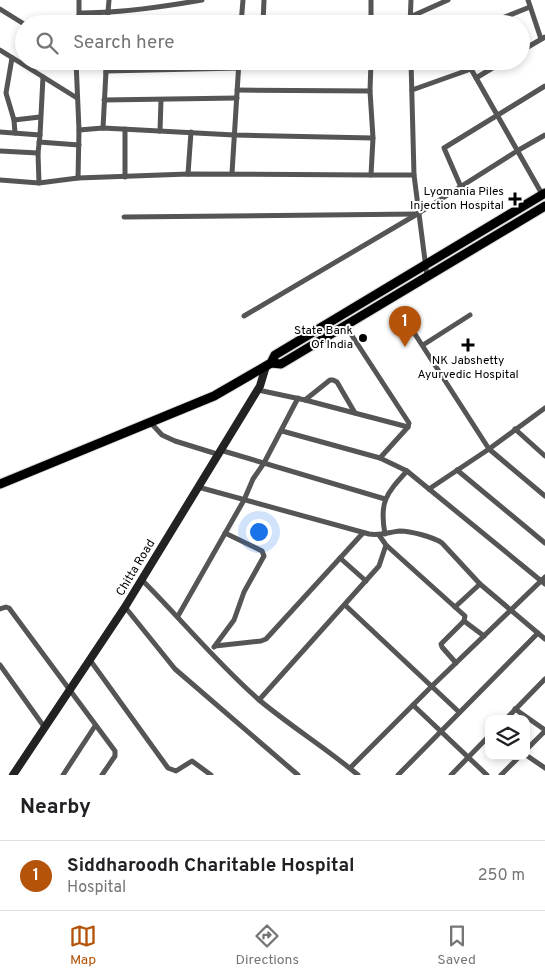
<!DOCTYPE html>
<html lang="en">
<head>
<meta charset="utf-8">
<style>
	:root { --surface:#fff; --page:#f2f2f2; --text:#202124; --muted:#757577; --line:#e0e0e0; --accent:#b45309 }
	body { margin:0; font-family:Overpass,sans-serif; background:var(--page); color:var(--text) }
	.controls { position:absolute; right:15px; bottom:15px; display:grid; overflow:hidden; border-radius:10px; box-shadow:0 2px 8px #0003 }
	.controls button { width:45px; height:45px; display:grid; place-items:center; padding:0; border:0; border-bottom:1px solid var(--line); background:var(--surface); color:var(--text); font:25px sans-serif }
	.you { position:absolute; left:258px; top:531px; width:18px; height:18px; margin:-12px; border:4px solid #fff; border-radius:50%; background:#1a73e8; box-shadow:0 0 0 8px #1a73e833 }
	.badge { display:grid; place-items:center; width:32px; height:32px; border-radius:50%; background:var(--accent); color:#fff; font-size:16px; font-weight:700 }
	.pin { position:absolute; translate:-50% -41px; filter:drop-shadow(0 1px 2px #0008) }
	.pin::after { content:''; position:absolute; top:26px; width:18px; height:15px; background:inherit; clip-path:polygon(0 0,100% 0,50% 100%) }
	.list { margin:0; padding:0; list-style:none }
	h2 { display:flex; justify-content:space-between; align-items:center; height:65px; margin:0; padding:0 20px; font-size:21px }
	h2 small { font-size:16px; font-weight:400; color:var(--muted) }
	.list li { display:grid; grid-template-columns:32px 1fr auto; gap:15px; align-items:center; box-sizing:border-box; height:70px; padding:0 20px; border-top:1px solid var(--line) }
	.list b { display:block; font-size:19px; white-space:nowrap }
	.list p { margin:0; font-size:16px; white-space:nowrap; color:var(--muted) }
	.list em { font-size:16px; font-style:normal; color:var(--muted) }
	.icon { flex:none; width:28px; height:28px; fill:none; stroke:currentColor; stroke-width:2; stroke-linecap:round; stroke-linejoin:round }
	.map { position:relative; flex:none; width:545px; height:775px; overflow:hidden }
	.search { position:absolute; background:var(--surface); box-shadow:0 2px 8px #0003; left:15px; right:15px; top:15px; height:55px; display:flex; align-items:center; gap:12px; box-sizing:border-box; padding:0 18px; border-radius:28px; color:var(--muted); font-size:19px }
	.sheet { height:135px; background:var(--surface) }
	nav { display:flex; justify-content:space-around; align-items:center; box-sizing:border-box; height:70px; border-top:1px solid var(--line); background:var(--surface); font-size:14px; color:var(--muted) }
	nav a { display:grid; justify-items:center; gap:2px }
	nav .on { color:var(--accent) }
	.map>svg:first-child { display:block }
</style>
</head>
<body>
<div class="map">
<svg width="545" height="775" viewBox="0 0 545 775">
	<rect width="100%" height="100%" fill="#fff"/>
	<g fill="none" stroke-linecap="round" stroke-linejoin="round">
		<!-- primary casing -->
		<g stroke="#dbdbdb" stroke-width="11">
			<g id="primary">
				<polyline points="271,363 281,364 545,206"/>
				<polyline points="0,484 214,396 271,363 275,355 545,193"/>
			</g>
		</g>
		<!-- street -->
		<g stroke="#555" stroke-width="5">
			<polyline points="371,0 371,22"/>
			<polyline points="528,0 541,39"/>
			<polyline points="0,9 24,24"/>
			<polyline points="79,15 79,0"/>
			<polyline points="410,17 448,0"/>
			<polyline points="263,19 371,20"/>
			<path d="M77 24V18L81 13C122 13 162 7 202 0"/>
			<polyline points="107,24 109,0"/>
			<polyline points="241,24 243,0"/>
			<polyline points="263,24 264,0"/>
			<polyline points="410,24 411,0"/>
			<polyline points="487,24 530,7"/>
			<polyline points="0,50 77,98"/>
			<polyline points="521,51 545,37"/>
			<polyline points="12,58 6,93 14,120 15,133"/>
			<polyline points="76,61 79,130 78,178"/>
			<polyline points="371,61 370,91 373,138 371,175 414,175"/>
			<polyline points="411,61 414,175 427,276"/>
			<polyline points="106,73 106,61"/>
			<polyline points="476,78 504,61"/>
			<polyline points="237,90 370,91"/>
			<polyline points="412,90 471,69 542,194"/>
			<polyline points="104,100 237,98"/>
			<polyline points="14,120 40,117"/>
			<polyline points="103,128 106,71 239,68"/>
			<polyline points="79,130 103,128 234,135 373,138"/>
			<polyline points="160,131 161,100"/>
			<polyline points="0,132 40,135 38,153 39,183"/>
			<polyline points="40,135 43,77"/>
			<polyline points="39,142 79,145"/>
			<polyline points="0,151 38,153"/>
			<polyline points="232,173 239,61"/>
			<polyline points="188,174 191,132"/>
			<polyline points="125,177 125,129"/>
			<polyline points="0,180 39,183 78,178 188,174 371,175"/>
			<polyline points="461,187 444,148 545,86"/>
			<polyline points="124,217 418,214"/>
			<polyline points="402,314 489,449 545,496"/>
			<polyline points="244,316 419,213 517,151 545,135"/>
			<polyline points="345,325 409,423 408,427 380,458"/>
			<polyline points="423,345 470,315"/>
			<polyline points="258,390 305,400 408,427"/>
			<polyline points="305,400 330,380 333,380 337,382 355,413"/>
			<polyline points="150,422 162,435 175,441 217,454"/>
			<polyline points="515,429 545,456"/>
			<polyline points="282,431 380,458 407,471 545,584"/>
			<polyline points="220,450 385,499"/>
			<polyline points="457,470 545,543"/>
			<path d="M198 487 369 534C380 536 389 532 400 531 410 531 434 537 442 543L480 584 545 639"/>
			<polyline points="429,489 489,449 545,408"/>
			<path d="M385 534C379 502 386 494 407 471"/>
			<polyline points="379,535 386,545 465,616 464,621 441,644 442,647 456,663"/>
			<polyline points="340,558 366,581"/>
			<path d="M141 579C180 618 216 662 258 699 290 726 326 748 358 775"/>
			<polyline points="345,605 459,712"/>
			<polyline points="125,607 175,669 298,775"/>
			<polyline points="455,607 480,584"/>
			<polyline points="0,609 6,607 9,608 115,751 115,756 102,775"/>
			<polyline points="178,616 244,500 253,479 264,463 298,398"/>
			<polyline points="464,621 484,636"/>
			<polyline points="215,646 261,641 266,639 363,533"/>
			<polyline points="214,647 234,620 244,592 264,556 262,551 258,549 225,533"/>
			<polyline points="90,660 168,768 176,771 192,761 211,775"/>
			<polyline points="0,665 45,728"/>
			<polyline points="259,700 379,566 386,545"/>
			<polyline points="413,705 487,775"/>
			<polyline points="515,709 545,730"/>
			<polyline points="506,719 545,679"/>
			<polyline points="526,750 545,731"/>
			<polyline points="526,755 545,768"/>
			<polyline points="350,768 431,687 545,577"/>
			<polyline points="63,775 95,726"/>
			<polyline points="398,775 538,633"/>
			<polyline points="451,775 489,736"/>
			<polyline points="501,775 520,756"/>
		</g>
		<!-- secondary -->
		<polyline stroke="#222" stroke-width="8" points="13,775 125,607 260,386 266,366"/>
		<!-- primary -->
		<use href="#primary" stroke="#000" stroke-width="9"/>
	</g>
	<!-- markers -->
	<g fill="#000" stroke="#fff" stroke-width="2">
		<path d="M512.5 191.5h5v5h5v5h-5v5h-5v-5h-5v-5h5z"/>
		<circle cx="363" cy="338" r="5"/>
		<path d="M465.5 337.5h5v5h5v5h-5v5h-5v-5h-5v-5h5z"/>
	</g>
	<g text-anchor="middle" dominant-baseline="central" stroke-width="4" stroke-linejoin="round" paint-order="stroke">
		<!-- poi labels -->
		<g font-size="12" fill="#000" stroke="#fff" text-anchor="end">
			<text x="504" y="192">Lyomania Piles<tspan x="504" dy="14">Injection Hospital</tspan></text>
			<text x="353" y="331">State Bank<tspan x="353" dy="14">Of India</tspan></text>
			<text x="468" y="361" text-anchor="middle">NK Jabshetty<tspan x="468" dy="14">Ayurvedic Hospital</tspan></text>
		</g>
		<!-- street labels -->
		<g font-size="12" fill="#000" stroke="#fff">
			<text transform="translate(136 568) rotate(-59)">Chitta Road</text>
		</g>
	</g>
</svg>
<div class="controls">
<button><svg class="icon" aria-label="layers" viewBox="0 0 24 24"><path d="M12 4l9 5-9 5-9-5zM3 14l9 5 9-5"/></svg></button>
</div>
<div class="you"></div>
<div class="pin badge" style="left:405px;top:347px">1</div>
<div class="search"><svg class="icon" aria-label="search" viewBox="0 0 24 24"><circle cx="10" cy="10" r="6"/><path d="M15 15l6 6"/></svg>Search here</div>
</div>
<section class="sheet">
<h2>Nearby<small></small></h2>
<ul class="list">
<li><span class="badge">1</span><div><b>Siddharoodh Charitable Hospital</b><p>Hospital</p></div><em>250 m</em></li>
</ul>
</section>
<nav>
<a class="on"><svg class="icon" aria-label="map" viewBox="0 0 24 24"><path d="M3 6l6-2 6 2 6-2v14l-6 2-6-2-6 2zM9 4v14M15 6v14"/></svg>Map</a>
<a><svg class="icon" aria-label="directions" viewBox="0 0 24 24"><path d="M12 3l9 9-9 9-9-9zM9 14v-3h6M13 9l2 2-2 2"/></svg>Directions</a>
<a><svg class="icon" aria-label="saved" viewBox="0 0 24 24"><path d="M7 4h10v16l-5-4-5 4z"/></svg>Saved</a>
</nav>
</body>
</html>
